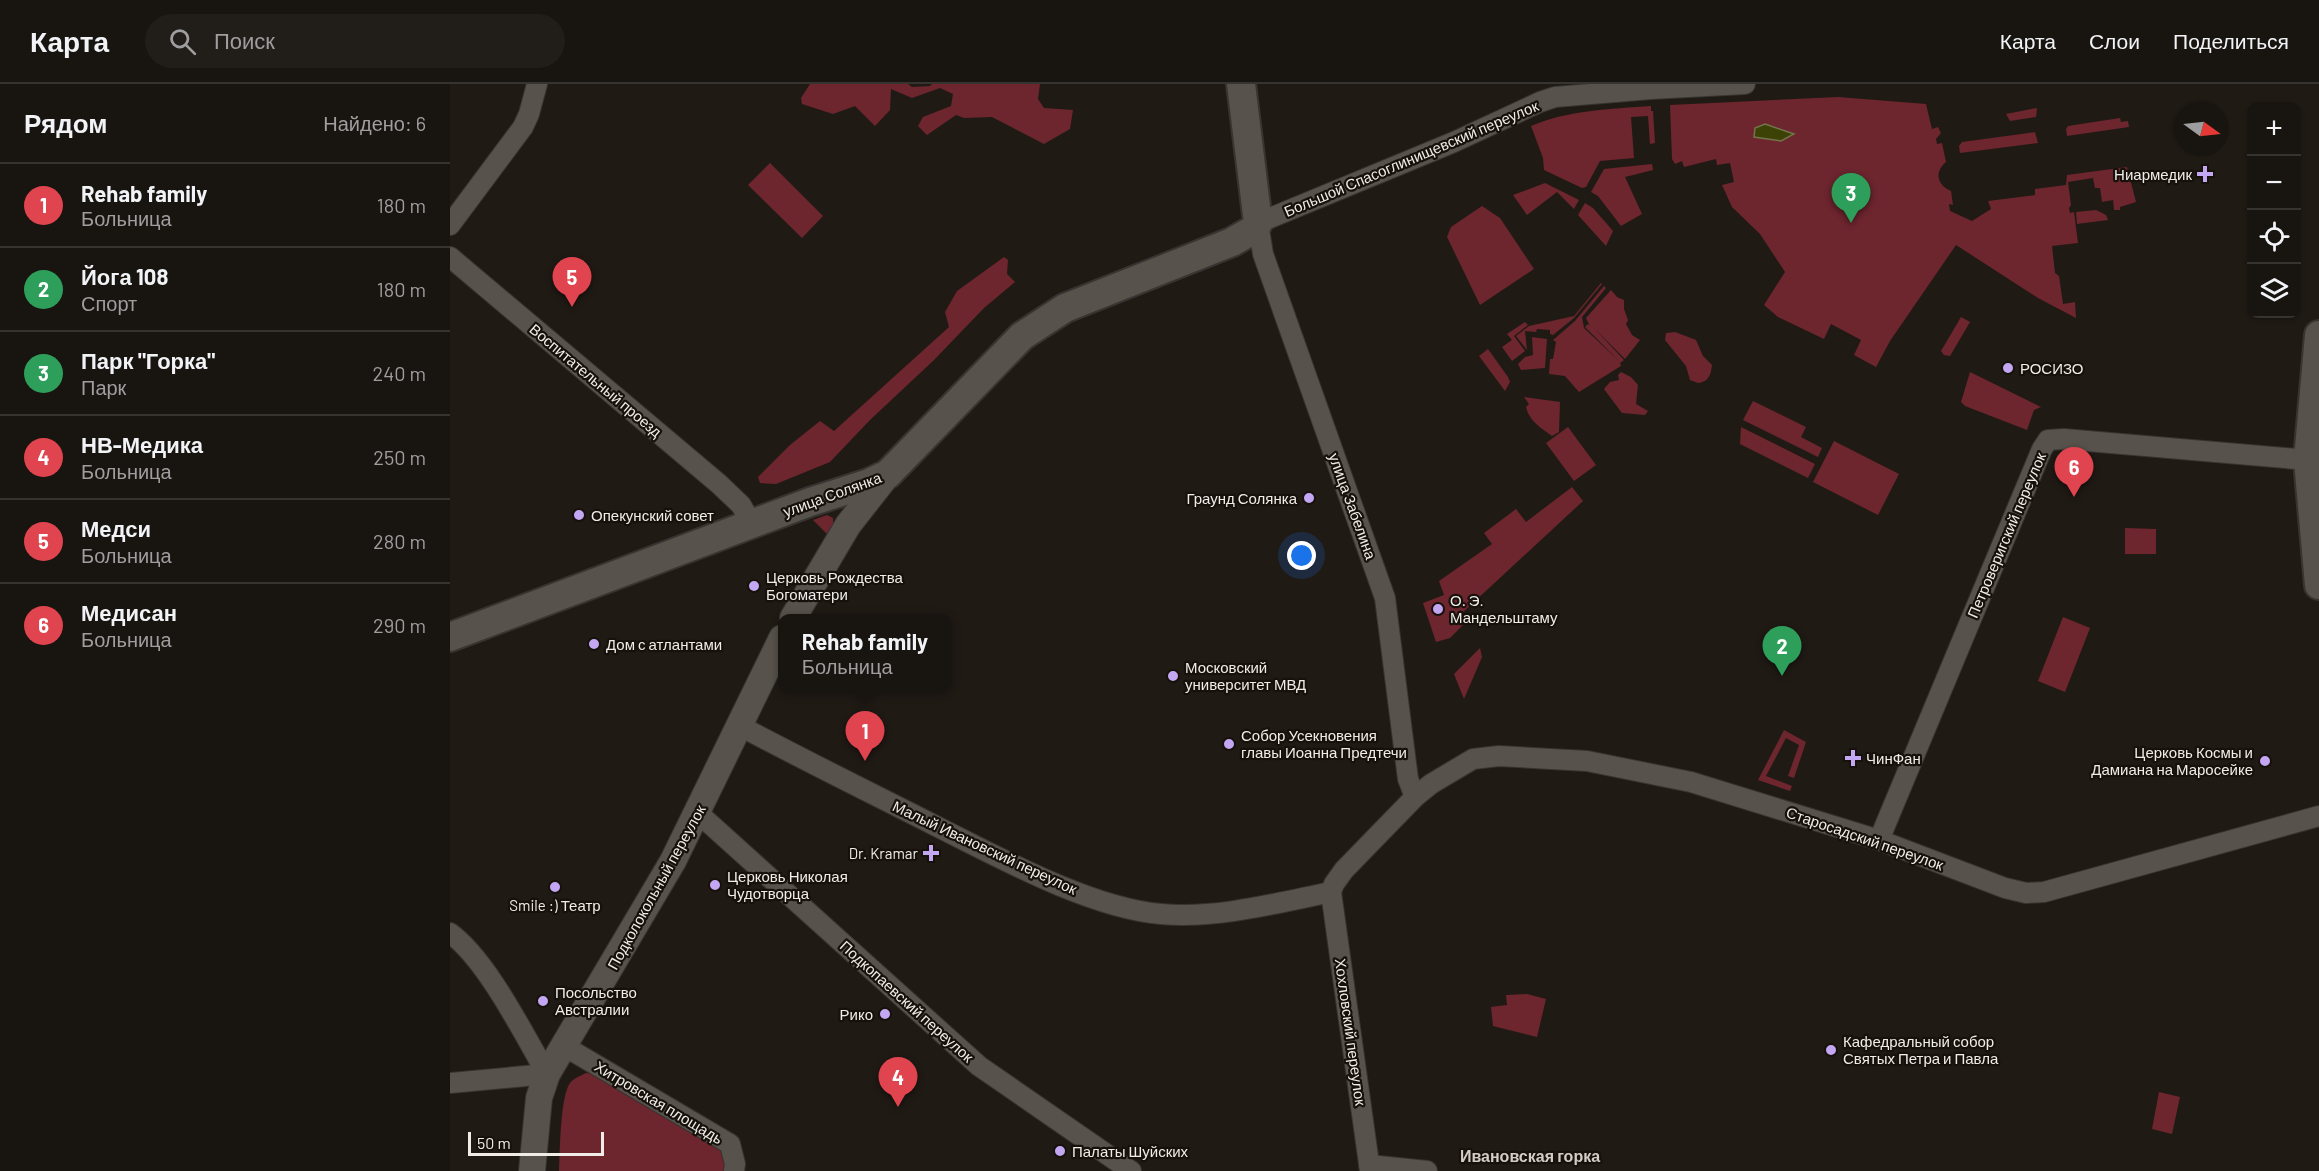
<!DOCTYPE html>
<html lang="ru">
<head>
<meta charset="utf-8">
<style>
	:root { --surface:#181410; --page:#211d19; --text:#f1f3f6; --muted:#9f9e9f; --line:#363330; --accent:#7c3aed }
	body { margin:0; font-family:Barlow,sans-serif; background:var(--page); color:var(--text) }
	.controls { position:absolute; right:18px; top:18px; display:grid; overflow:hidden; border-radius:12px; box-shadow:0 2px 4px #0004 }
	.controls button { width:54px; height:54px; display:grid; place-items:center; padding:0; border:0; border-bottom:2px solid var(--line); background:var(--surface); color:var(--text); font:30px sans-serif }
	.compass { position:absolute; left:1725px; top:18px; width:54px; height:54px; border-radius:50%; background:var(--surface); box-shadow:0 2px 4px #0004; rotate:105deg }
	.scale { position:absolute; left:18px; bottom:15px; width:136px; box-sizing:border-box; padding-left:6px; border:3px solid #f0ece8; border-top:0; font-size:16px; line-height:21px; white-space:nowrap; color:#f0ece8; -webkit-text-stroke:4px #17110c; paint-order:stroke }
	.you { position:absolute; left:852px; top:472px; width:21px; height:21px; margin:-15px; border:4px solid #fff; border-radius:50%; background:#1a73e8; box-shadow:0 0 0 9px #1a73e833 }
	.badge { display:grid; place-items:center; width:39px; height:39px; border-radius:50%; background:var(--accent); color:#fff; font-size:20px; font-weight:700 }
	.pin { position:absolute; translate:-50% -50px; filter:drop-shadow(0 2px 3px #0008) }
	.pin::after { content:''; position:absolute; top:32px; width:21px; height:18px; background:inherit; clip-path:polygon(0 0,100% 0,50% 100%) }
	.popup { position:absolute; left:328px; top:530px; width:174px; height:78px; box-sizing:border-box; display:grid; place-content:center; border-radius:12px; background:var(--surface); filter:drop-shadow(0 2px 4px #0005); font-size:20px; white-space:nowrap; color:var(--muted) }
	.popup b { font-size:22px; color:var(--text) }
	.popup::after { content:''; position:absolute; left:50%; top:100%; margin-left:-12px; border:12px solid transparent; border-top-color:var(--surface) }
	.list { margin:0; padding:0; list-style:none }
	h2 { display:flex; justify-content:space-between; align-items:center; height:78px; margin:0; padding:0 24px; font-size:26px }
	h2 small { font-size:20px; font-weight:400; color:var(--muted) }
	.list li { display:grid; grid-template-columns:39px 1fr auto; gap:18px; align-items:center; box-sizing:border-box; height:84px; padding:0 24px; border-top:2px solid var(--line) }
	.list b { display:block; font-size:22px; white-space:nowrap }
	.list p { margin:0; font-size:20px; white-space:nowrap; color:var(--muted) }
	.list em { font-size:20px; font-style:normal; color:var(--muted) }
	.icon { flex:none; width:33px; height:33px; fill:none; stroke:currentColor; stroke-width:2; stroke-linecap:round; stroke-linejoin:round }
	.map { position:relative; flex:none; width:1869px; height:1087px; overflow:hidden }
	header { display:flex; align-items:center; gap:36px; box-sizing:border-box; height:84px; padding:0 30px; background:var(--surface); border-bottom:2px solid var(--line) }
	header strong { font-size:28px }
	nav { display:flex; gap:33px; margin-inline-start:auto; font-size:21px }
	.search { width:420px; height:54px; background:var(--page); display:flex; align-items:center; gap:15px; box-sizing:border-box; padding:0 21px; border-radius:33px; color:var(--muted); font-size:22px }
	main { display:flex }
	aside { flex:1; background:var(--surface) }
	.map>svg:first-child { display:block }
</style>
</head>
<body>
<header>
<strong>Карта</strong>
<div class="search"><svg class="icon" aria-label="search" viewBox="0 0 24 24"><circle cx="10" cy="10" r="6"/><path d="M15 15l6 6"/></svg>Поиск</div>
<nav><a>Карта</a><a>Слои</a><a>Поделиться</a></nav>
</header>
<main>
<aside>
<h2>Рядом<small>Найдено: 6</small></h2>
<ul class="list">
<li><span class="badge" style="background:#e0444e">1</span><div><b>Rehab family</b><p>Больница</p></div><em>180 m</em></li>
<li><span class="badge" style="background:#2e9e5b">2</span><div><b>Йога 108</b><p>Спорт</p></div><em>180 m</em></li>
<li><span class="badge" style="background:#2e9e5b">3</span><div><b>Парк &quot;Горка&quot;</b><p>Парк</p></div><em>240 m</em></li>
<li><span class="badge" style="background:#e0444e">4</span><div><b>НВ-Медика</b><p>Больница</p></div><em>250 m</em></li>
<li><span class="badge" style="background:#e0444e">5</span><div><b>Медси</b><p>Больница</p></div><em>280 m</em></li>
<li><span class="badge" style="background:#e0444e">6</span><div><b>Медисан</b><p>Больница</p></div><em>290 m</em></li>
</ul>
</aside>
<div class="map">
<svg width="1869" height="1087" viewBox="0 0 1869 1087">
	<rect width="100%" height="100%" fill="#201a15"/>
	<!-- green -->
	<g fill="#6d252e">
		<polygon points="360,0 458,0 462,3 480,2 482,0 590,0 588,15 594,24 623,26 620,45 594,60 542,33 514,34 506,31 477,51 468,42 473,33 501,22 503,10 490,4 462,14 441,5 440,26 425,42 405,22 383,30 352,20 351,14"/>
		<path d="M1388 13 1476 20 1482 45 1488 43 1491 49 1486 55 1487 60 1492 59 1496 78C1484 88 1487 101 1501 107L1503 121 1499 120 1500 127 1522 137 1541 125 1538 117 1585 111V105L1616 101 1617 91 1677 83 1686 118 1670 123V126H1664L1663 116 1652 118 1650 104H1645L1643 94 1618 98 1621 121 1619 124 1620 129 1624 128 1628 159 1602 162 1605 189 1609 192 1613 220 1625 218 1626 234 1588 214 1506 161 1440 257 1426 283 1404 271 1411 256 1381 240 1374 255 1328 233 1314 221 1335 188 1310 150 1282 123 1272 101 1284 98 1280 79 1267 81 1266 75 1234 83 1232 77 1225 80 1222 75 1220 21Z"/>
		<path d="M1201 22V27H1203L1205 59 1200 60 1198 32 1181 33 1184 74 1150 77 1136 103 1132 104 1094 86 1093 74 1081 42C1118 26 1160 25 1201 22Z"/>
		<polygon points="1587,24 1586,33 1560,37 1556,30"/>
		<polygon points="1670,34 1671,38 1678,37 1679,43 1617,52 1616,45 1618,42"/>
		<polygon points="1585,48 1588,59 1510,69 1509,62 1512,58"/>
		<polygon points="320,79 373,132 352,154 298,101"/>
		<polygon points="1202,80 1203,86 1175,93 1192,130 1171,142 1148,112 1141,108 1154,85"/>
		<polygon points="1095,99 1129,116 1124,125 1107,108 1077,131 1063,111"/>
		<polygon points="1135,119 1143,124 1163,147 1156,162 1128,131"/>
		<polygon points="1032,122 1050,134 1084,185 1030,221 997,153 1001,143"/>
		<polygon points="1646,126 1656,131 1658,136 1627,140 1626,128"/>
		<polygon points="554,173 558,176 557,190 565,198 534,224 484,276 420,336 380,378 326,400 310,399 308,393 340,361 370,337 384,347 499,243 495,228 507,207"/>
		<polygon points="1151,199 1152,200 1124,234 1103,251 1100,250 1100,246 1087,245 1086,248 1075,247 1077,266 1066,252 1079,242 1124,232"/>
		<polygon points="1154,202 1156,204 1132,233 1134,244 1170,278 1135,243 1138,240 1140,242 1136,234 1161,206 1167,213 1174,216 1174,225 1178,236 1176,240 1182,251 1190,256 1175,275 1144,244 1174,276 1170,279 1171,282 1129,308 1115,292 1099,290 1100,275 1103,275 1106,258 1103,256 1125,237"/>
		<polygon points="1511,233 1520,238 1500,272 1494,271 1491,267"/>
		<polygon points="1075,238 1078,241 1064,252 1075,267 1062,277 1052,263 1062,256 1057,250"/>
		<path d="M1225 248 1246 256 1253 272 1262 281C1261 290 1259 298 1248 299L1240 296 1236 282 1215 256 1216 249Z"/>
		<polygon points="1082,253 1097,255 1095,284 1071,286 1068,280 1075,273 1083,271"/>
		<polygon points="1038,265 1058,293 1060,298 1055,307 1029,272"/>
		<polygon points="1171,288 1181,293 1188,301 1186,320 1198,327 1195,331 1172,329 1154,305 1160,298 1169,296 1168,291"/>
		<polygon points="1520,288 1591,323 1584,326 1577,346 1515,322 1511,318"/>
		<path d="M1074 313 1110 318 1109 348 1102 352C1091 344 1079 337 1076 323L1079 320Z"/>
		<polygon points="1303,317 1356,343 1351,353 1372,364 1368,373 1293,336"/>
		<polygon points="1118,343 1146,381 1124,397 1096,359"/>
		<polygon points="1291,343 1365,380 1358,394 1290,360"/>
		<polygon points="1384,357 1449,390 1428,431 1363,398"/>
		<polygon points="1122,403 1133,417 1011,530 1017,537 1000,554 986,558 973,519 994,511 989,497 1042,460 1034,449 1066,425 1076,438"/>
		<polygon points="377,431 383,434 383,443 379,452 363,436"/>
		<polygon points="1675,444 1706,445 1706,470 1675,470"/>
		<polygon points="1613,533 1640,544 1615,608 1588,597"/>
		<polygon points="1030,564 1032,573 1014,615 1004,590"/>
		<polygon points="1334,646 1356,658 1344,694 1338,692 1349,661 1336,654 1316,692 1342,702 1340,707 1308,696"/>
		<polygon points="1077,910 1096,915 1087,953 1043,942 1041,923 1057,921 1056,911"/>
		<path d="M136 989 143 990 269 1060 276 1070 275 1087H109C110 1068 110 1013 120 999 124 994 130 992 136 989Z"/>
		<polygon points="1709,1008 1730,1013 1722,1050 1702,1045"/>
	</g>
	<!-- water -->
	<polygon fill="#3c4106" stroke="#72744a" stroke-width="1.5" points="1315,40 1344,50 1331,57 1304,53 1305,44"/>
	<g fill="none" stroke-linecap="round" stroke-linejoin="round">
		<!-- minor casing -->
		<g stroke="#373431" stroke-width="22">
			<g id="minor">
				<polyline points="0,141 73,43 79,30 87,0"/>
				<polyline points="0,173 269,400 291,421 302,440"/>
				<path d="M290 642C354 676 419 708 484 741 548 773 640 824 711 830 767 835 827 819 881 808"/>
				<polyline points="965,713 958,695 935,514 813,170 808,139 1004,58 1090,18 1105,13 1201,5 1295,0"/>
				<polyline points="248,729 529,982 681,1087"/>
				<polyline points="1429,756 1592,365 1598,356 1614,355 1858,376"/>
				<path d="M0 849C37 876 73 949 97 990L0 999"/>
				<polyline points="114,962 280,1060 285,1080 284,1087"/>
				<polyline points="919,1081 977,1087"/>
				<polyline points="920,1087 881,808 884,800 894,786 965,713 981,700 1023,675 1049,672 1137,677 1241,698 1429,756 1555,804 1576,809 1594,808 1869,732"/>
			</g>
		</g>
		<!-- tertiary casing -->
		<g stroke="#373431" stroke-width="28">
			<g id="tertiary">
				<polyline points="343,534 398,441 438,390"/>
				<polyline points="82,1087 89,1014 97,990 223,777 332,554"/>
			</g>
		</g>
		<!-- secondary casing -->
		<g stroke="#373431" stroke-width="32">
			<g id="secondary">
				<polyline points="1869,251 1858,376 1869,501"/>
				<polyline points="0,553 360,418 419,399 438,390 572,252 615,224 782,158 803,146 808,139 791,0"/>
			</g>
		</g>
		<!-- minor -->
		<use href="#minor" stroke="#58524c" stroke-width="20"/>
		<!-- tertiary -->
		<use href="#tertiary" stroke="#58524c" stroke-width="26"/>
		<!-- secondary -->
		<use href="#secondary" stroke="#58524c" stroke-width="28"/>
	</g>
	<!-- markers -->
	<g fill="#c3a7f2" stroke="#17110c" stroke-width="2">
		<path d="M1752 81h6v6h6v6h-6v6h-6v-6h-6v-6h6z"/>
		<circle cx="1558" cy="284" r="6"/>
		<circle cx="859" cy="414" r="6"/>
		<circle cx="129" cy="431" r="6"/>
		<circle cx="304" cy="502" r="6"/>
		<circle cx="988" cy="525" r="6"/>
		<circle cx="144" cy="560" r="6"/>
		<circle cx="723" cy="592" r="6"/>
		<circle cx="779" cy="660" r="6"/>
		<path d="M1400 665h6v6h6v6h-6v6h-6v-6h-6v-6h6z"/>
		<circle cx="1815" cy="677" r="6"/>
		<path d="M478 760h6v6h6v6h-6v6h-6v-6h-6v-6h6z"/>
		<circle cx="265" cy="801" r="6"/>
		<circle cx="105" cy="803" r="6"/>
		<circle cx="93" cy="917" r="6"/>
		<circle cx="435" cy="930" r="6"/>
		<circle cx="1381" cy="966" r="6"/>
		<circle cx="610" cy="1067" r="6"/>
	</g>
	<g text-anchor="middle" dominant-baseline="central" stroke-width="4.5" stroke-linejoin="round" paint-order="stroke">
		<!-- street labels -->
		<g font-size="15" fill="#f0ece8" stroke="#17110c">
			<text transform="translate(961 74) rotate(-23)">Большой Спасоглинищевский переулок</text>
			<text transform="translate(146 296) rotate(40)">Воспитательный проезд</text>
			<text transform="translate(382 410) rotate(-20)">улица Солянка</text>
			<text transform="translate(903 422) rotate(70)">улица Забелина</text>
			<text transform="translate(1556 451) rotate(-67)">Петроверигский переулок</text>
			<text transform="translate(1415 754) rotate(19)">Старосадский переулок</text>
			<text transform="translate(535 763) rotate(25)">Малый Ивановский переулок</text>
			<text transform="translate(206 803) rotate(-61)">Подколокольный переулок</text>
			<text transform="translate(457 917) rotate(42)">Подкопаевский переулок</text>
			<text transform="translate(901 948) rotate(82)">Хохловский переулок</text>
			<text transform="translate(209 1018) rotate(31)">Хитровская площадь</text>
		</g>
		<!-- poi labels -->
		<g font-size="15" fill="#f0ece8" stroke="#17110c" text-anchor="start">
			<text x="1742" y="90" text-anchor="end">Ниармедик</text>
			<text x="1570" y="284">РОСИЗО</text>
			<text x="847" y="414" text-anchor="end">Граунд Солянка</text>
			<text x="141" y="431">Опекунский совет</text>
			<text x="316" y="493">Церковь Рождества<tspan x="316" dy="17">Богоматери</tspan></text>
			<text x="1000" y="516">О. Э.<tspan x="1000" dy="17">Мандельштаму</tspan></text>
			<text x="156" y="560">Дом с атлантами</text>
			<text x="735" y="583">Московский<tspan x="735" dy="17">университет МВД</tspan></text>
			<text x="791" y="651">Собор Усекновения<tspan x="791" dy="17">главы Иоанна Предтечи</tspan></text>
			<text x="1803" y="668" text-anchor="end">Церковь Космы и<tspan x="1803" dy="17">Дамиана на Маросейке</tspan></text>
			<text x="1416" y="674">ЧинФан</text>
			<text x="468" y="769" text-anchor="end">Dr. Kramar</text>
			<text x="277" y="792">Церковь Николая<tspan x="277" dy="17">Чудотворца</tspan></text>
			<text x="105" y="821" text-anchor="middle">Smile :) Театр</text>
			<text x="105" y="908">Посольство<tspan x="105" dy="17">Австралии</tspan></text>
			<text x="423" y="930" text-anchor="end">Рико</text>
			<text x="1393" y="957">Кафедральный собор<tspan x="1393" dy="17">Святых Петра и Павла</tspan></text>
			<text x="622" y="1067">Палаты Шуйских</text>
		</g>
		<!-- neighbourhood labels -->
		<g font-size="16" font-weight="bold" fill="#d3ccc5" stroke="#17110c">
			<text x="1080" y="1071">Ивановская горка</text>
		</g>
	</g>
</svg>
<div class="controls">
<button>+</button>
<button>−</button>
<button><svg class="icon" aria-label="locate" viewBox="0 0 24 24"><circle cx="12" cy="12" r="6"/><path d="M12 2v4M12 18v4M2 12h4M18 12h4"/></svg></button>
<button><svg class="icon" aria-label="layers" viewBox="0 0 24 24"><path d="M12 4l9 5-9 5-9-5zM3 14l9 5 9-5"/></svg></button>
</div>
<svg class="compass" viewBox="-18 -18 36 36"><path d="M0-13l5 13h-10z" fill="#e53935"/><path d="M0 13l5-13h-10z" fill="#9f9e9f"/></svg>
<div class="scale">50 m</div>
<div class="you"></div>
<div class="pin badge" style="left:415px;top:677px;background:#e0444e">1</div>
<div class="popup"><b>Rehab family</b>Больница</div>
<div class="pin badge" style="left:1332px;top:592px;background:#2e9e5b">2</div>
<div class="pin badge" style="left:1401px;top:139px;background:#2e9e5b">3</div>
<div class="pin badge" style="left:448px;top:1023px;background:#e0444e">4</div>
<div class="pin badge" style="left:122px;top:223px;background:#e0444e">5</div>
<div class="pin badge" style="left:1624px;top:413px;background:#e0444e">6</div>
</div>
</main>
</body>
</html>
